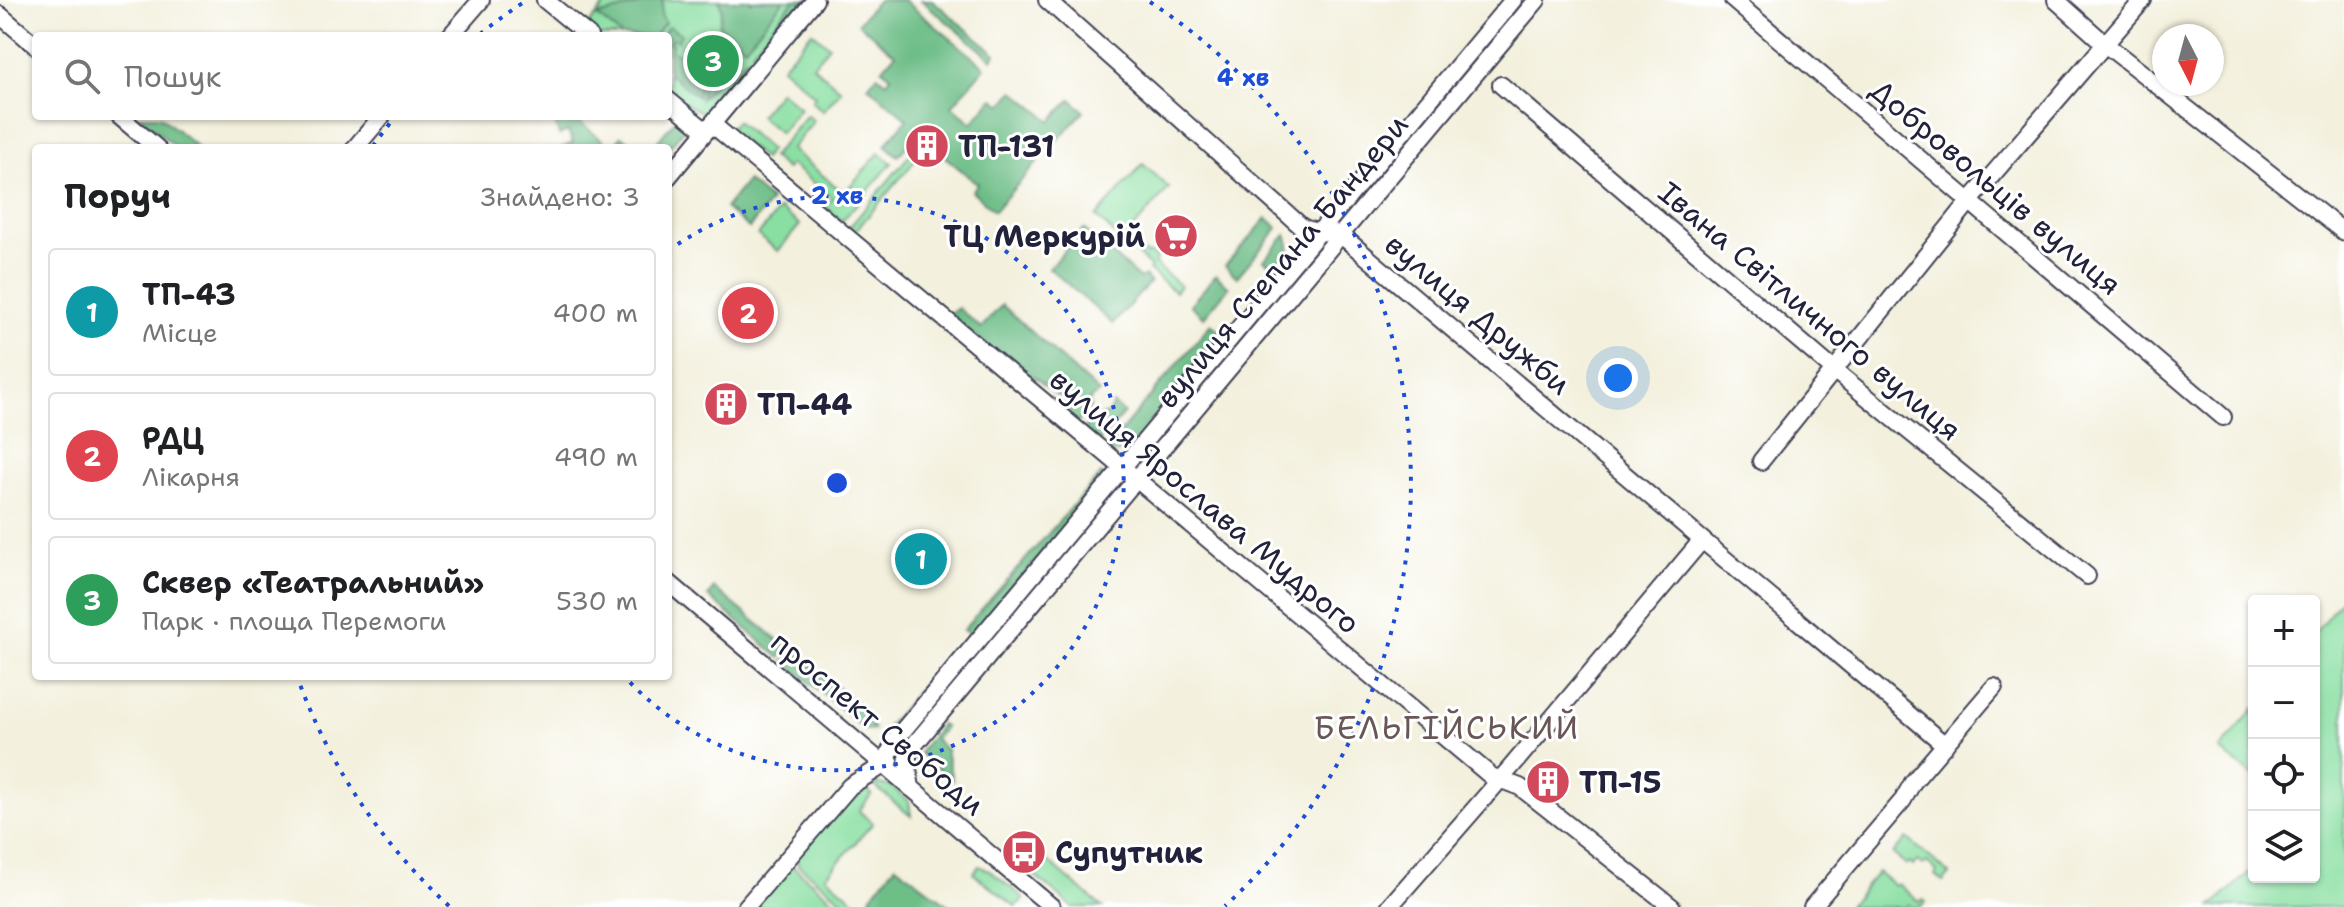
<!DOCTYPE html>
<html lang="uk">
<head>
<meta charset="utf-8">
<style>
	:root { --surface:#fff; --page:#f2f2f2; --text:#202124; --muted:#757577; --line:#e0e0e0; --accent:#1a73e8 }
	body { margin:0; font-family:"Shantell Sans",sans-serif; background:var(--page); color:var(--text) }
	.controls { position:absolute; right:24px; bottom:24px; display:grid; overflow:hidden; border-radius:8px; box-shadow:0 2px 6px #0004 }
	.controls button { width:72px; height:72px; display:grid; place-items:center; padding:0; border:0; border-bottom:2px solid var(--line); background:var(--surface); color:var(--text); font:40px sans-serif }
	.compass { position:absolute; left:2152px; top:24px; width:72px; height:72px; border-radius:50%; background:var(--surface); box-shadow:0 2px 6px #0004; rotate:174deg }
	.you { position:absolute; left:1618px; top:378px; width:28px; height:28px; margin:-20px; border:6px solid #fff; border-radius:50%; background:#1a73e8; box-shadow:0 0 0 12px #1a73e833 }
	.badge { display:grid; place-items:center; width:52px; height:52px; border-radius:50%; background:var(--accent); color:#fff; font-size:26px; font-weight:700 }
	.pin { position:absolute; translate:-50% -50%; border:4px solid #fff; box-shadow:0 2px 8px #0006 }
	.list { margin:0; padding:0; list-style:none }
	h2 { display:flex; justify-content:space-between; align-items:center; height:104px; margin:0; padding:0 32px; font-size:34px }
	h2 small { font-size:26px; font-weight:400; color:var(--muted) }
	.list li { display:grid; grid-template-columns:52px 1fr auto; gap:24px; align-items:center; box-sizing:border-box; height:128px; margin:0 16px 16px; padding:0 16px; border:2px solid var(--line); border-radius:8px }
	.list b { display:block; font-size:30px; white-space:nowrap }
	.list p { margin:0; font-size:26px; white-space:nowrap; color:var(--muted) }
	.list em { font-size:26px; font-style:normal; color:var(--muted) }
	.icon { flex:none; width:44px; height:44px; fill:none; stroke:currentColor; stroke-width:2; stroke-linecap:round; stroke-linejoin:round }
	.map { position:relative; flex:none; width:2344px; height:907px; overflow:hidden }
	.search { position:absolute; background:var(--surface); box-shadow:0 2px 6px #0004; left:32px; top:32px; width:640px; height:88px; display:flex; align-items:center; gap:20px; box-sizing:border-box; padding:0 28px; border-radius:8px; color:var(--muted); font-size:30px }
	.panel { position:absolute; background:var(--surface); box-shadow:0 2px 6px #0004; left:32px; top:144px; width:640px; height:536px; border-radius:8px }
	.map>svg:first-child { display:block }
</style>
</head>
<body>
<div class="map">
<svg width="2344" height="907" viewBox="0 0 2344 907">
	<rect width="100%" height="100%" fill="#fff"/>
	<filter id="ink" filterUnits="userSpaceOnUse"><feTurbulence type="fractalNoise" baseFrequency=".0125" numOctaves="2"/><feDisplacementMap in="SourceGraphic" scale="16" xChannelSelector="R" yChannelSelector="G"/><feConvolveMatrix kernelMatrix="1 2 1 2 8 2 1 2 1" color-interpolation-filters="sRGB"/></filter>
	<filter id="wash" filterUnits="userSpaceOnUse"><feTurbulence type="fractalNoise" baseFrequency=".006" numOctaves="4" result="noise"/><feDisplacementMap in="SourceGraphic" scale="32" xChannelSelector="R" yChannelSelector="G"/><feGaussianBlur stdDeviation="1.8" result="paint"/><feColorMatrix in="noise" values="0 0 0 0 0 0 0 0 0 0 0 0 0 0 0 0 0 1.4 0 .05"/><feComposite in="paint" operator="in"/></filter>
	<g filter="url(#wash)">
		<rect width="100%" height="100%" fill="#f3f0dd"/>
		<!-- green -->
		<g fill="#89dfa2" stroke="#56806e" stroke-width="2">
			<polygon points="609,0 807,0 711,117 668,95 668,36 595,36 586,28"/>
			<polygon points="1522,0 1530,0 1354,207 1352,203"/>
			<polygon points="812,32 829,46 813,66 841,90 823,111 812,101 815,96 782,67"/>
			<polygon points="780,91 800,108 780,133 759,116"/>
			<polygon points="807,115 814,121 791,149 844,193 879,153 892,163 842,221 825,207 832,198 790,164 786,169 772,157"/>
			<polygon points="736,121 770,150 763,159 729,129"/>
			<polygon points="923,139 926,141 919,151 926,155 922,160 918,157 857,229 850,232 847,230"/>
			<polygon points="1143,164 1169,188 1126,237 1147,255 1150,253 1157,259 1154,263 1180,286 1175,292 1149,270 1151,267 1096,217"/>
			<polygon points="780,209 800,225 778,251 758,235"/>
			<polygon points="1306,260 1309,263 1145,459 1143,455"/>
			<polygon points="1118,485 1122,486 980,653 979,650"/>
			<polygon points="2344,596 2344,907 2211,907 2254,868 2254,877 2314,877 2314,634"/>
			<polygon points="2254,708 2254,777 2220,750"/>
			<polygon points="871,783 890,786 909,801 911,816"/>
			<polygon points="862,786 872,794 859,811 873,823 826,876 856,902 851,907 798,865 796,855 854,789"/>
			<polygon points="1907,838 1950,874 1943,882 1935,875 1937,871 1927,862 1923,865 1917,861 1913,866 1910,863 1907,865 1893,854"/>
			<polygon points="1045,859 1102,907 1072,907 1033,874"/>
			<polygon points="788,865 795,868 842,907 753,907"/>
			<polygon points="979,866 989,870 1024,898 1016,907 973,873"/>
			<polygon points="1878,872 1895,886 1898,884 1919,902 1923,899 1926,902 1920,907 1911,907 1909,904 1905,907 1848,907"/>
		</g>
		<!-- forest -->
		<g fill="#6ebe88" stroke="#487062" stroke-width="2">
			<polygon points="657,0 663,0 661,14 665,23 654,36 622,36 597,16"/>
			<polygon points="719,0 748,0 751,2 753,0 784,0 745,47 719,26 722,9"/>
			<polygon points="794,0 807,0 760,57 752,51"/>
			<path d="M878 0H904L985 67 952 106 972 123 993 98 1002 105 1014 91 1051 121 1071 99 1084 111 1056 142C1043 141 1035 150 1037 163L994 211 972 191 978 184 917 134 898 156 885 145 907 119 868 86 877 75 887 82 891 76 882 69 895 54 858 23Z"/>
			<polygon points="921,0 932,0 996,54 992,59"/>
			<polygon points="669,26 681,34 678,41 673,38 670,42 673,44 671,50 680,55 689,48 684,45 688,38 701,39 698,97 668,73 668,36 660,36"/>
			<polygon points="714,31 740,53 701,99 705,38"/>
			<polygon points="746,58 754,65 716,111 707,104"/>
			<polygon points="139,116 160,116 196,146 177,148"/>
			<polygon points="553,116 572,116 612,148 621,136 639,148 561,148 573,143 568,131 559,135"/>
			<polygon points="675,120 685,128 668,149 652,148"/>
			<polygon points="747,181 771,201 749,228 725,208"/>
			<polygon points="1267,218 1278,228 1237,277 1225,266"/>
			<polygon points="1084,229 1140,279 1144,276 1150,282 1113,324 1049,268"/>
			<path d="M1286 235C1293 249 1288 260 1279 271L1264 260Z"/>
			<polygon points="1216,275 1229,287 1204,317 1190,305"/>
			<polygon points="1002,305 1099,393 1090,399 1090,409 1077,423 1067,414 1071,407 1033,376 1024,378 948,315 958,308 981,328"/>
			<polygon points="1211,324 1225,335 1129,450 1113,453 1106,449"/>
			<polygon points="1113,404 1124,413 1099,442 1084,429 1097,416 1108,414"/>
			<polygon points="1101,474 1105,478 973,636 963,630"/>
			<polygon points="714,588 788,648 780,658 708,596"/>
			<polygon points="794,650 864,710 874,730 865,730 784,661"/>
			<polygon points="935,670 940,676 899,726 884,730"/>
			<polygon points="941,724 945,727 935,739 946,750 952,780 919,753"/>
			<polygon points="896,865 951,907 863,907"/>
		</g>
	</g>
	<g filter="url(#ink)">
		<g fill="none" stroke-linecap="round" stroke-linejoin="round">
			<!-- minor casing -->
			<g stroke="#414153" stroke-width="20">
				<g id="minor">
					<polyline points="545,0 589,36"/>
					<path d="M1047 0 1302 227C1316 235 1327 230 1341 235L1945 745"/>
					<polyline points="1733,0 2223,417"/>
					<polyline points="2056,0 2105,44 2344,232"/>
					<polyline points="0,15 36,46"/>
					<polyline points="450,36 481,0"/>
					<polyline points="1501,85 1835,371 2087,576"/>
					<polyline points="668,100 706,131"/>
					<polyline points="119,116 157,148"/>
					<polyline points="712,124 1491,776 1520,787 1672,907"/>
					<polyline points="355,148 382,116"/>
					<polyline points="668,177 815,0"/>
					<polyline points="1761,461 1969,202 2143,0"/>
					<polyline points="668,582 1052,907"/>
					<polyline points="884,765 895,740 1513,0"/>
					<polyline points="911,788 907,763 909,751 1537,0"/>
					<polyline points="746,907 850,786 890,761"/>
					<polyline points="1389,907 1512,766 1702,540"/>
					<polyline points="1812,907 1903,800 1913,782 1994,687"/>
				</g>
			</g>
			<!-- minor -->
			<use href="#minor" stroke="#fff" stroke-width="16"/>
		</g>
	</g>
	<!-- distance rings -->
	<g fill="none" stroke="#1d4ed8" stroke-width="4" stroke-dasharray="4 8">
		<path d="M668 251A287 287 0 1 1 625 677"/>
		<path d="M449 906A574 574 0 0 1 298 679M373 146A574 574 0 0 1 394 118M480 34A574 574 0 0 1 524 2M1150 2A574 574 0 0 1 1225 906"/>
	</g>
	<!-- icons -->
	<defs>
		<g id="building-disc" transform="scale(2.3)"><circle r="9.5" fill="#d1495b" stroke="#fff"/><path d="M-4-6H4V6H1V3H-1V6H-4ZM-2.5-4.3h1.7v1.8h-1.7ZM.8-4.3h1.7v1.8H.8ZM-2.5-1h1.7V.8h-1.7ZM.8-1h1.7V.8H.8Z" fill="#fff"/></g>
		<g id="supermarket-disc" transform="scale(2.3)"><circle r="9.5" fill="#d1495b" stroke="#fff"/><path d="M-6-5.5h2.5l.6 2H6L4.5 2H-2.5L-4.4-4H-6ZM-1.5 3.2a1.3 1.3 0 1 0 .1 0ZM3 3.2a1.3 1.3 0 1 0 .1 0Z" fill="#fff"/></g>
		<g id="bus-disc" transform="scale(2.3)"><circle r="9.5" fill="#d1495b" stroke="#fff"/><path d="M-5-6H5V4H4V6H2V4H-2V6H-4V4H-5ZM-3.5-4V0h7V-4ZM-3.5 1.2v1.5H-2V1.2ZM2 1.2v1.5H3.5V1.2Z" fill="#fff"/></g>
	</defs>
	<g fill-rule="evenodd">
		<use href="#building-disc" x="927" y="146"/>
		<use href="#supermarket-disc" x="1176" y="236"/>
		<use href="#building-disc" x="726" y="404"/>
		<use href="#building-disc" x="1548" y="782"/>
		<use href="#bus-disc" x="1024" y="852"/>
	</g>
	<g text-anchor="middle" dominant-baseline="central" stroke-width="6" stroke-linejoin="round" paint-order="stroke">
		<!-- poi labels -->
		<g font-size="30" font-weight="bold" fill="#22223b" stroke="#fff" text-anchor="start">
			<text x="958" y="146">ТП-131</text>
			<text x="1145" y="236" text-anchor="end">ТЦ Меркурій</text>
			<text x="757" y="404">ТП-44</text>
			<text x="1579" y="782">ТП-15</text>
			<text x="1055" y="852">Супутник</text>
		</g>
		<!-- street labels -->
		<g font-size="30" fill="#22223b" stroke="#fff">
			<text transform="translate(1996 187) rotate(40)">Добровольців вулиця</text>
			<text transform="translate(1282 261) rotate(-50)">вулиця Степана Бандери</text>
			<text transform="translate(1810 311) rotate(40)">Івана Світличного вулиця</text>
			<text transform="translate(1478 314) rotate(40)">вулиця Дружби</text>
			<text transform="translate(1205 501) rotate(40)">вулиця Ярослава Мудрого</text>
			<text transform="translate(878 723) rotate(40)">проспект Свободи</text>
		</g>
		<!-- neighbourhood labels -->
		<g font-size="32" letter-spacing="2" fill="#695656" stroke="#fff">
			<text x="1447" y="727">БЕЛЬГІЙСЬКИЙ</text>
		</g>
	</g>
	<circle cx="837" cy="483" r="12" fill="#1d4ed8" stroke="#fff" stroke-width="4"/>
	<g font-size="24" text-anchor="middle" font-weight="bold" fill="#1d4ed8" stroke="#fff" stroke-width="6" stroke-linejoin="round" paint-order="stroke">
		<text x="1243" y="86">4 хв</text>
		<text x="837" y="204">2 хв</text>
	</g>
</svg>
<div class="controls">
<button>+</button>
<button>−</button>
<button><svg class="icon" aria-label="locate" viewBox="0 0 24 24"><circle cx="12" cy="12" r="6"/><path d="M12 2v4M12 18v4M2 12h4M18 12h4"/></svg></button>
<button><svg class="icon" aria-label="layers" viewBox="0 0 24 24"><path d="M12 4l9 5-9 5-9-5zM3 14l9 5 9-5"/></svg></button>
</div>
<svg class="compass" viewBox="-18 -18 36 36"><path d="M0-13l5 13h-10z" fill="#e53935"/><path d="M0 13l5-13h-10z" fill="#757577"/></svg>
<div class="you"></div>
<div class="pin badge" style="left:921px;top:559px;background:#0f9aa8">1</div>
<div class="pin badge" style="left:748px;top:313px;background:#e0444e">2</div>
<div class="pin badge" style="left:713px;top:61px;background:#2e9e5b">3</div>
<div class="search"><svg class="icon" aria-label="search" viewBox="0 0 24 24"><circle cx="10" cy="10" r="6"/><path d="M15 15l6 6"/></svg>Пошук</div>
<section class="panel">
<h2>Поруч<small>Знайдено: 3</small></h2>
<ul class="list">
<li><span class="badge" style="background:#0f9aa8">1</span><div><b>ТП-43</b><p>Місце</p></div><em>400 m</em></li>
<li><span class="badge" style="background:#e0444e">2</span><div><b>РДЦ</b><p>Лікарня</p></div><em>490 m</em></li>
<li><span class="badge" style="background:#2e9e5b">3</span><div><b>Сквер «Театральний»</b><p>Парк · площа Перемоги</p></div><em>530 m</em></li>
</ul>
</section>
</div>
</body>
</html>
